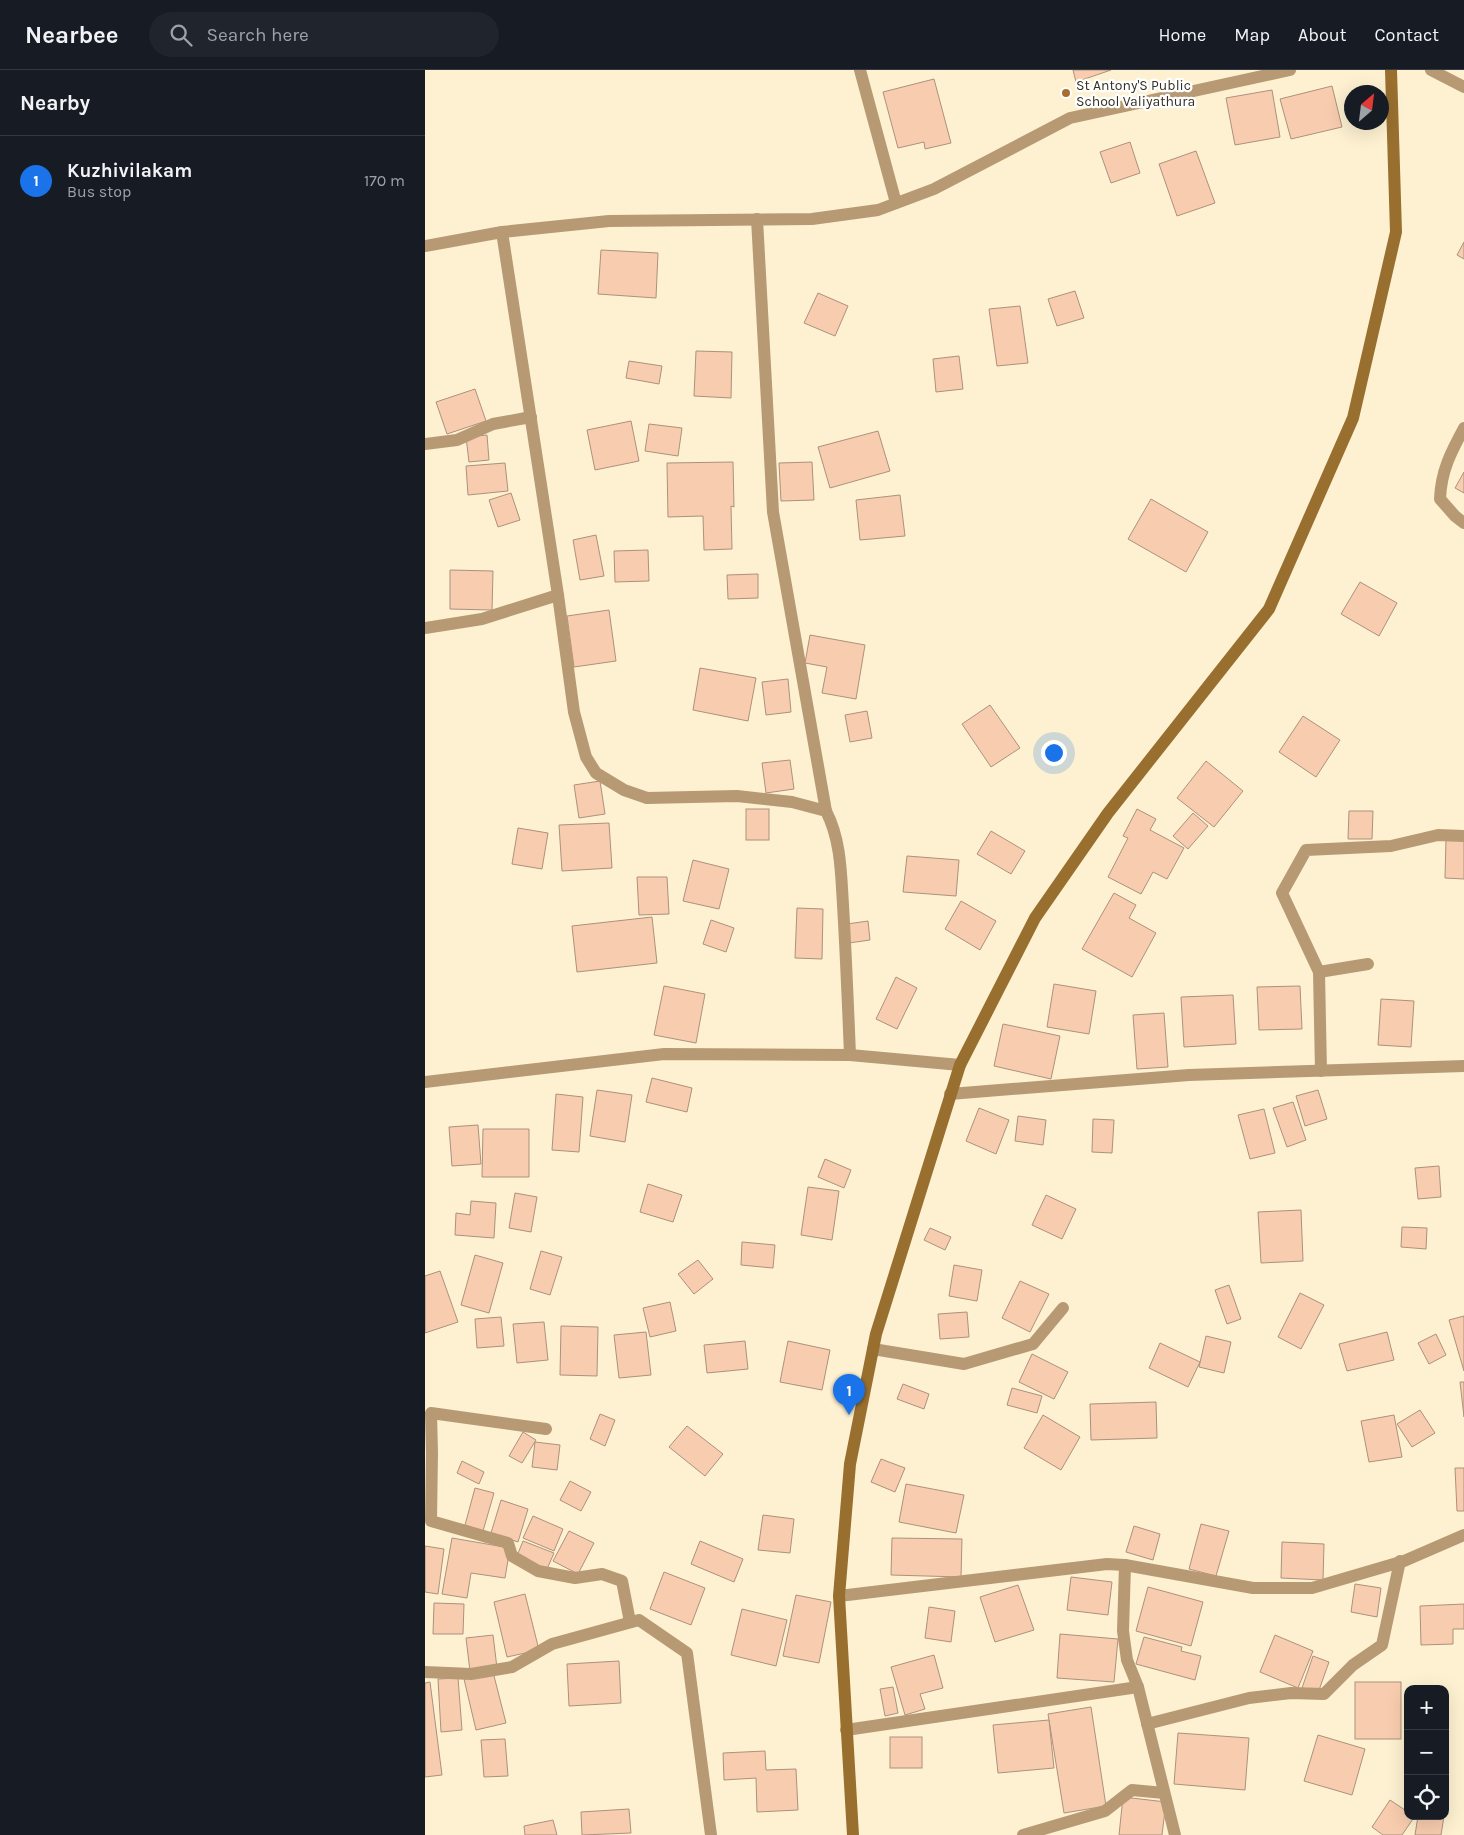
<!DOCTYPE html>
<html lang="en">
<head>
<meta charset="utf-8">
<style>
	:root { --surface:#171b24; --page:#20242c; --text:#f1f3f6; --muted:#9ea1a6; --line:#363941; --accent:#1a73e8 }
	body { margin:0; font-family:Karla,sans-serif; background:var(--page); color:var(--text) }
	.controls { position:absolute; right:15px; bottom:15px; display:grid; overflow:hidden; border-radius:10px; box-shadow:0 5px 20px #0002 }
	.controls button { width:45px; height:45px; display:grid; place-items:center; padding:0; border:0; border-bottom:1px solid var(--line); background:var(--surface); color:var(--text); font:25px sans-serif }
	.compass { position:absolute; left:919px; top:15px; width:45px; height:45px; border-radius:50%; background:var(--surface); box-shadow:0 5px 20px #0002; rotate:28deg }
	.you { position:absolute; left:628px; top:682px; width:18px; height:18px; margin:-12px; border:4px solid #fff; border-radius:50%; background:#1a73e8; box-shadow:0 0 0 8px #1a73e833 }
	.badge { display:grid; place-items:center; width:32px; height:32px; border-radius:50%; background:var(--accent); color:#fff; font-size:16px; font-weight:700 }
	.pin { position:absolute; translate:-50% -41px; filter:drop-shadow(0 1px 2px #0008) }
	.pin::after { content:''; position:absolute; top:26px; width:18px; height:15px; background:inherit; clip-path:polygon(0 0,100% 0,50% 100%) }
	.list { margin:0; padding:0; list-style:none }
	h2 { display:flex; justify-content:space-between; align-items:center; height:65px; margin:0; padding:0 20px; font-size:21px }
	h2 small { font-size:16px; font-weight:400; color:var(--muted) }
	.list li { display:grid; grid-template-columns:32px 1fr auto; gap:15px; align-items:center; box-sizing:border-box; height:90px; padding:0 20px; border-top:1px solid var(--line) }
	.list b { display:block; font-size:19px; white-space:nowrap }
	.list p { margin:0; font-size:16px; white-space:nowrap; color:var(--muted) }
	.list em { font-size:16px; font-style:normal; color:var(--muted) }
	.icon { flex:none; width:28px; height:28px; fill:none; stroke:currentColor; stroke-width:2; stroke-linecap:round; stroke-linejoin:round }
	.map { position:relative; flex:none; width:1039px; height:1765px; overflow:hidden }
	header { display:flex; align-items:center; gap:30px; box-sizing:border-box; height:70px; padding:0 25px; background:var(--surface); border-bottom:1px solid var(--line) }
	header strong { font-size:24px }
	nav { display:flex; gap:28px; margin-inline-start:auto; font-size:18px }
	.search { width:350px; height:45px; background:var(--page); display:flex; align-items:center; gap:12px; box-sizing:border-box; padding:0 18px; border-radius:28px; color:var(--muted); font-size:19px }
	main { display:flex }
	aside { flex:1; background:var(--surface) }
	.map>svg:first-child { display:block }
</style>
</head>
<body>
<header>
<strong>Nearbee</strong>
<div class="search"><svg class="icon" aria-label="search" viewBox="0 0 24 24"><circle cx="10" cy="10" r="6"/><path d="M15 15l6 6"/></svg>Search here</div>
<nav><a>Home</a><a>Map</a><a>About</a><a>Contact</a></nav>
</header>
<main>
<aside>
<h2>Nearby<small></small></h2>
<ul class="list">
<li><span class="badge">1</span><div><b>Kuzhivilakam</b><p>Bus stop</p></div><em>170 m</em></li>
</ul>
</aside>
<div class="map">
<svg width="1039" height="1765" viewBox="0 0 1039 1765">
	<rect width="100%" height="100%" fill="#fdf1d1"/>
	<!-- building -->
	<g fill="#f8ccae" stroke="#ad917d">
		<polygon points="648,0 686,0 651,12"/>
		<polygon points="509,9 526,73 500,79 499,72 473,78 458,22"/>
		<polygon points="907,16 917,57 866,69 855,29"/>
		<polygon points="847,20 855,67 810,75 801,28"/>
		<polygon points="705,72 715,103 686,113 675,82"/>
		<polygon points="771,81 790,133 752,146 734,94"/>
		<polygon points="1039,172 1039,189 1032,185"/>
		<polygon points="176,180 233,183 231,228 173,224"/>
		<polygon points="650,221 659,248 632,256 623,229"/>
		<polygon points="393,223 423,236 410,266 379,253"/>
		<polygon points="595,236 603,293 572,296 564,239"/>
		<polygon points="271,281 307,282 306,328 269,326"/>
		<polygon points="534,286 538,319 511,322 508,289"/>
		<polygon points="204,291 237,296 234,314 201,308"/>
		<polygon points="50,319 61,351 22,364 11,332"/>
		<polygon points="206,351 214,391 170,400 162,360"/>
		<polygon points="224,354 257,358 253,386 220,381"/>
		<polygon points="453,361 465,401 405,418 393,377"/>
		<polygon points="62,365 64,390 44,392 41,367"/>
		<polygon points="308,392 309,437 306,436 307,479 279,480 278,446 243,447 242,393"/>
		<polygon points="387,392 389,430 356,431 354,393"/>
		<polygon points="80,393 83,421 43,425 41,396"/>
		<polygon points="1039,402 1039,423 1030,418"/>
		<polygon points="86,423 95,450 73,457 64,430"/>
		<polygon points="475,425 480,466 435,470 431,430"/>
		<polygon points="726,429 783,462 761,502 703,469"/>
		<polygon points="171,465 179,506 155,510 148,470"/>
		<polygon points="223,480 224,511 190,512 189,481"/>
		<polygon points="25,500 68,501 67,540 25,539"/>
		<polygon points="333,504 333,528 303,529 302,505"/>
		<polygon points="935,512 972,533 954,566 916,544"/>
		<polygon points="184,540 191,591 149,597 142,546"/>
		<polygon points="385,565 440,575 431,629 397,623 402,597 380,593"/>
		<polygon points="275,598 331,608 323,651 268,640"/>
		<polygon points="363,609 366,642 341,645 337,612"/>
		<polygon points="565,635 595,678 566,697 537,654"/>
		<polygon points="442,641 447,668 425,672 420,645"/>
		<polygon points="878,646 915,670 891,707 854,682"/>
		<polygon points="365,690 369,719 341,723 337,693"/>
		<polygon points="781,691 818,721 789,757 752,728"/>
		<polygon points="175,711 180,744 154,748 149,715"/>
		<rect x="321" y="739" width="23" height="31"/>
		<polygon points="712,739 731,749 725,760 759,778 742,809 728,802 716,824 683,807 703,768 698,766"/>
		<polygon points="924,741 948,741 947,769 923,769"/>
		<polygon points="768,743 783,756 763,779 748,766"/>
		<polygon points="184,753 187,798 137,801 134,755"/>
		<polygon points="93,758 123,763 117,799 87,794"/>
		<polygon points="566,761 600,781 586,804 552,784"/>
		<polygon points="1021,769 1039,770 1039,809 1020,808"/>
		<polygon points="482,786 534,790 531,826 478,822"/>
		<polygon points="268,790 304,799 294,839 258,831"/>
		<polygon points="212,807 242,807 244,844 214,845"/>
		<polygon points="689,823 711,835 704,848 731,863 707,907 657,879"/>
		<polygon points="536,831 571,851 555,880 520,859"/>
		<polygon points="372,838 398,839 397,889 370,888"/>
		<polygon points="227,847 232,893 152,902 147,856"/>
		<polygon points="286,850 309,858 301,882 278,874"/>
		<polygon points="443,851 445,870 424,873 422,854"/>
		<polygon points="471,907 492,918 472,959 451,949"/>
		<polygon points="629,914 671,921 664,964 622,957"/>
		<polygon points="239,916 280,924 271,973 229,965"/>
		<polygon points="875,916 877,959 834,960 832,917"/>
		<polygon points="808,925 811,974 759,977 756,927"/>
		<polygon points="956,929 989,931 986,977 953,975"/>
		<polygon points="739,943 743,997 712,999 708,945"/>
		<polygon points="578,954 635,966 626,1009 569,996"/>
		<polygon points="227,1008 267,1018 262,1042 221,1032"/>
		<polygon points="172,1020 207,1025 200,1072 165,1066"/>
		<polygon points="893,1020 902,1049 880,1056 871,1026"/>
		<polygon points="131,1024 158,1027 154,1082 127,1080"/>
		<polygon points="868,1032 881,1070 862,1077 848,1038"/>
		<polygon points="554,1038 584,1050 571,1084 541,1071"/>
		<polygon points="839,1039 850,1083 825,1089 813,1045"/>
		<polygon points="593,1046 621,1050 618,1075 590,1071"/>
		<polygon points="668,1049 689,1050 687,1083 667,1082"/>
		<polygon points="53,1055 56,1094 27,1096 24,1057"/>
		<polygon points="58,1059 104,1059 104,1107 57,1107"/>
		<polygon points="400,1089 426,1100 419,1118 393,1107"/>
		<polygon points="1014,1096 1016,1127 993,1129 990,1098"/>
		<polygon points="223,1114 257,1125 248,1152 215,1142"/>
		<polygon points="383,1117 414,1121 407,1170 376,1165"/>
		<polygon points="90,1123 112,1127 106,1162 84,1158"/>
		<polygon points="621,1125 651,1139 637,1169 607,1155"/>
		<polygon points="46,1131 71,1133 69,1168 30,1165 31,1143 45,1145"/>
		<polygon points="876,1140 878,1191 836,1193 833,1142"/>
		<polygon points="977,1157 1002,1158 1001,1179 976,1177"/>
		<polygon points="505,1158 526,1167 520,1180 499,1170"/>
		<polygon points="317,1172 350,1175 348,1198 316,1195"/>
		<polygon points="116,1181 137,1187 125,1225 105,1219"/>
		<polygon points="50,1185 78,1193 64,1243 36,1235"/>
		<polygon points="273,1190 288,1209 269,1224 253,1204"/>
		<polygon points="529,1195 557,1200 552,1231 524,1226"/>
		<polygon points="15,1201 33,1252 0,1263 0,1206"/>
		<polygon points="595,1211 624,1224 605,1262 577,1248"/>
		<polygon points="804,1215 816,1249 802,1254 790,1220"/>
		<polygon points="875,1223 899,1235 876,1279 853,1267"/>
		<polygon points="245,1232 251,1261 225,1267 218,1238"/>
		<polygon points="542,1242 544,1267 515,1269 513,1244"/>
		<polygon points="1039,1246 1039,1301 1024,1250"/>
		<polygon points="76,1247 79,1276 52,1278 50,1249"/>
		<polygon points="119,1252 123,1290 92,1293 88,1254"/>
		<polygon points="136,1256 173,1257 172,1306 135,1305"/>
		<polygon points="221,1262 226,1305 194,1308 189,1265"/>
		<polygon points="962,1262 969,1290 922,1301 914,1274"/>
		<polygon points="1011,1264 1021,1285 1004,1294 993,1273"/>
		<polygon points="781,1266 806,1272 799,1303 774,1297"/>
		<polygon points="320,1271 323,1299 282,1303 279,1275"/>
		<polygon points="363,1271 405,1280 397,1320 355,1312"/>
		<polygon points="735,1273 775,1292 763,1317 724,1298"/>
		<polygon points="607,1284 643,1302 629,1329 594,1312"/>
		<polygon points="1035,1312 1039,1312 1039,1347"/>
		<polygon points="478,1314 504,1324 499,1339 472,1329"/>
		<polygon points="587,1318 617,1326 612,1343 582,1335"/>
		<polygon points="731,1332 732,1368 666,1370 665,1334"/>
		<polygon points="995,1340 1010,1363 987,1377 972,1354"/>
		<polygon points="175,1344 190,1350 180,1376 165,1369"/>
		<polygon points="618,1345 655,1367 636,1400 599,1378"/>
		<polygon points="969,1345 977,1387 944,1392 936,1351"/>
		<polygon points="262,1356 298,1384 280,1406 244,1377"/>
		<polygon points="98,1362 111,1370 97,1393 84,1386"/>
		<polygon points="110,1372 135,1375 132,1400 107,1397"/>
		<polygon points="456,1389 480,1398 470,1422 446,1412"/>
		<polygon points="37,1391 59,1402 54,1414 32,1403"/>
		<polygon points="1030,1398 1039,1398 1039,1441 1032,1441"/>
		<polygon points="145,1411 166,1422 156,1441 135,1430"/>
		<polygon points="481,1414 539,1425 531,1463 474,1452"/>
		<polygon points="50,1418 69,1423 58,1461 40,1455"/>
		<polygon points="76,1430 103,1439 93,1472 66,1463"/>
		<polygon points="338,1445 369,1449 365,1483 333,1480"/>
		<polygon points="108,1446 138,1459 129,1481 98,1468"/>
		<polygon points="776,1454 804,1461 791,1506 764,1499"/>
		<polygon points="709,1456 735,1464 728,1490 701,1482"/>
		<polygon points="144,1461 169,1473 153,1504 128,1491"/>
		<polygon points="27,1468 85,1478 80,1508 46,1503 42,1528 17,1524"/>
		<polygon points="467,1468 537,1469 536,1507 466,1505"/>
		<polygon points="98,1471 129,1483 122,1499 92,1486"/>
		<polygon points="275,1471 318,1489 309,1512 266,1494"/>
		<polygon points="857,1472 899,1474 898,1510 856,1508"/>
		<polygon points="0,1476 19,1479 13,1524 0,1522"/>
		<polygon points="239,1502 280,1518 266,1555 225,1539"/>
		<polygon points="646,1507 687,1512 683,1545 642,1540"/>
		<polygon points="930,1514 956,1518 952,1547 926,1542"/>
		<polygon points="593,1515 609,1560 570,1572 555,1527"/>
		<polygon points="723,1517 778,1532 766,1576 711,1561"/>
		<polygon points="100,1524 114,1580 82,1587 69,1532"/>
		<polygon points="371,1525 406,1532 394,1593 358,1586"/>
		<polygon points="9,1533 39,1534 38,1564 8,1564"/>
		<polygon points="1039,1534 1039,1559 1028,1559 1028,1574 996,1575 995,1536"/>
		<polygon points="504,1537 530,1541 526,1572 500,1568"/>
		<polygon points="317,1539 362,1550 351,1596 306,1585"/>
		<polygon points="635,1564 693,1569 689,1612 632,1608"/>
		<polygon points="68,1565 72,1598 45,1601 41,1568"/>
		<polygon points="850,1565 888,1581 873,1618 835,1602"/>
		<polygon points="719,1567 757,1577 756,1581 776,1586 770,1610 711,1594"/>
		<polygon points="509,1585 518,1618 495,1624 500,1639 480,1645 466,1597"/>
		<polygon points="888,1586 904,1592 893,1623 877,1618"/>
		<polygon points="194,1591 196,1633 144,1636 142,1594"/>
		<polygon points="68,1602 81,1653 51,1660 39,1609"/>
		<polygon points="33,1608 37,1660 16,1662 13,1609"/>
		<polygon points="5,1612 17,1705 0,1707 0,1613"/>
		<rect x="930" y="1612" width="46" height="57"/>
		<polygon points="468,1617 473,1643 460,1646 455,1619"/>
		<polygon points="666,1637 681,1736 639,1743 623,1644"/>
		<polygon points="624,1650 629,1698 573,1703 568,1655"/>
		<polygon points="753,1663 824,1668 820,1720 749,1714"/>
		<polygon points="893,1665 940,1679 927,1725 879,1711"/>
		<rect x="465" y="1667" width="32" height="31"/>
		<polygon points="80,1669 83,1706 59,1707 56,1670"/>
		<polygon points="340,1681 341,1700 371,1699 373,1740 332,1742 331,1708 299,1710 298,1683"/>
		<polygon points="698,1727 741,1732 737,1765 694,1765"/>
		<polygon points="965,1730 983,1742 983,1746 990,1746 977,1765 958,1765 947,1757"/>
		<polygon points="204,1739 206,1763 157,1765 156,1742"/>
		<polygon points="993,1746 1019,1746 1016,1765 990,1765"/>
		<polygon points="128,1750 132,1765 100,1765 99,1756"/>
	</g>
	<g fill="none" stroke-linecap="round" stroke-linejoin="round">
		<!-- service -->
		<g stroke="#b79a73" stroke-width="12">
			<polyline points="1006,0 1039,17"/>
			<path d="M1039 358C1026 382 1016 401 1015 429L1030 446 1039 453"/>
		</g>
		<!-- minor -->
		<g stroke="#b79a73" stroke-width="12">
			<polyline points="435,0 471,133"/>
			<polyline points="332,149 348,442 401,741"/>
			<path d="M77 162 133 525 149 642 161 687 171 703 199 720 222 728 312 726 367 732 401 741C416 770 416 803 418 835 421 885 423 935 425 985"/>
			<polyline points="0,176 77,162 184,151 387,149 453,140 509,119 645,48 865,0"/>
			<polyline points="0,374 32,370 68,354 106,347"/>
			<polyline points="0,558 57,549 133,525"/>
			<polyline points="894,902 943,894"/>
			<polyline points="896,1001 894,902 857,823 881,780 966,776 1013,765 1039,766"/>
			<polyline points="0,1012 239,984 425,985 535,995"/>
			<polyline points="525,1024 764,1005 1039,996"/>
			<polyline points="448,1279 539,1294 608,1274 638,1238"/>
			<polyline points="121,1359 6,1343 7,1383 6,1451 83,1473 87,1486 113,1501 150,1508 177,1504 197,1511 205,1552"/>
			<polyline points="700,1495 698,1561 702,1590 713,1617 750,1765"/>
			<polyline points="414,1526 682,1494 700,1495 828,1518 887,1518 979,1491 1039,1465"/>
			<polyline points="0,1602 46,1604 87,1597 127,1574 214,1550 262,1583 286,1765"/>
			<polyline points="722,1654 824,1628 866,1623 899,1624 928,1595 957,1575 975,1491"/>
			<polyline points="421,1660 713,1617"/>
			<polyline points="598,1765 680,1741 707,1720 739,1723"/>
		</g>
		<!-- secondary -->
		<polyline stroke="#986f2f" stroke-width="12" points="428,1765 414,1526 425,1394 451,1264 535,995 610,848 683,743 844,539 928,348 971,162 966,0"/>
	</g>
	<!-- markers -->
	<circle fill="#a96e2f" stroke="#fff" stroke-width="2" cx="641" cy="23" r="5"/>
	<g text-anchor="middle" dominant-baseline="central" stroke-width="4.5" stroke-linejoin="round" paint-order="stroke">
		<!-- poi labels -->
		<g font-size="14" fill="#353024" stroke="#fff" text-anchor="start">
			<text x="651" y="15">St Antony'S Public<tspan x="651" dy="16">School Valiyathura</tspan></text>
		</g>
	</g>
</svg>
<div class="controls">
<button>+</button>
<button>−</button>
<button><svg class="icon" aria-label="locate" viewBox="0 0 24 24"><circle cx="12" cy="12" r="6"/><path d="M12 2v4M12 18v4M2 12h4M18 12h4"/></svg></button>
</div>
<svg class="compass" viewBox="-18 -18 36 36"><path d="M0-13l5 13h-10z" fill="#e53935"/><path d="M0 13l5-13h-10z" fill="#9ea1a6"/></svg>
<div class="you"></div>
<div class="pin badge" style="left:424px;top:1345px">1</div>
</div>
</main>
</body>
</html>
